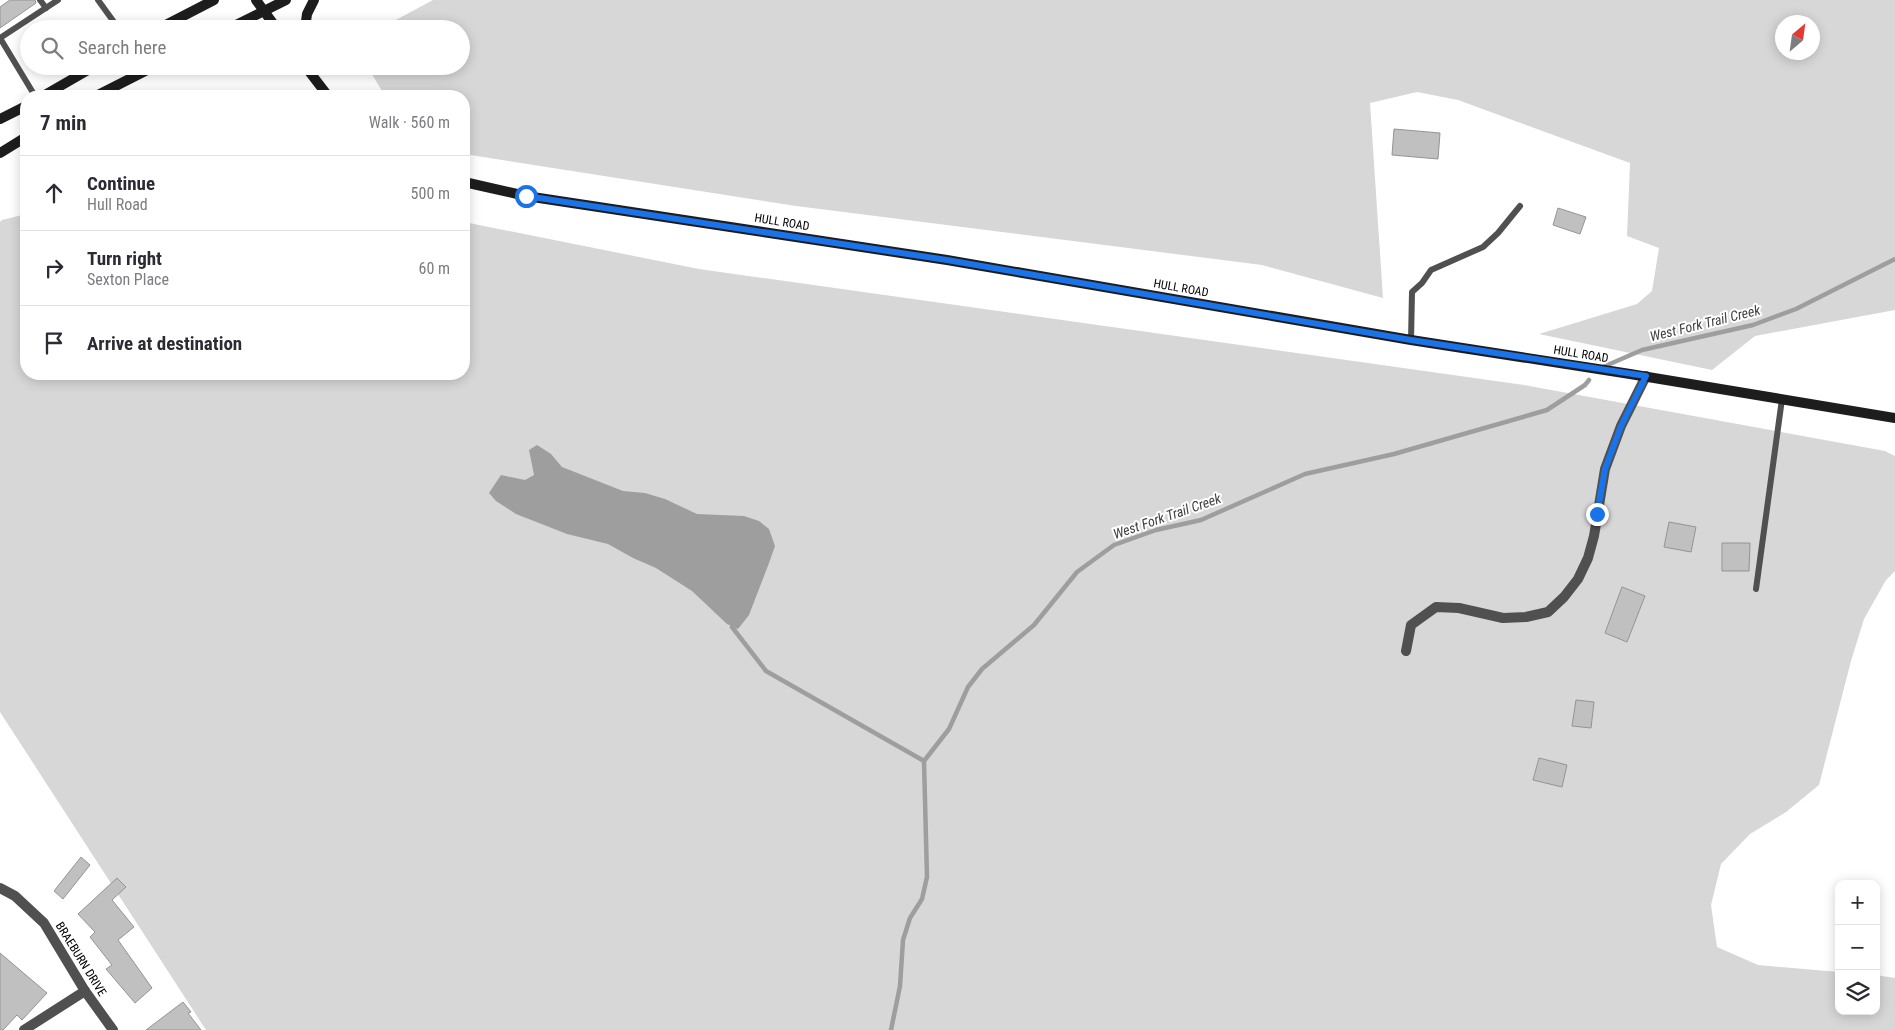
<!DOCTYPE html>
<html lang="en">
<head>
<meta charset="utf-8">
<style>
	:root { --surface:#fff; --page:#f2f2f3; --text:#2b2b33; --muted:#7c7c81; --line:#e1e1e2 }
	body { margin:0; font-family:"Roboto Condensed",sans-serif; background:var(--page); color:var(--text) }
	.controls { position:absolute; right:15px; bottom:15px; display:grid; overflow:hidden; border-radius:10px; box-shadow:0 2px 12px #0003 }
	.controls button { width:45px; height:45px; display:grid; place-items:center; padding:0; border:0; border-bottom:1px solid var(--line); background:var(--surface); color:var(--text); font:25px sans-serif }
	.compass { position:absolute; left:1775px; top:15px; width:45px; height:45px; border-radius:50%; background:var(--surface); box-shadow:0 2px 12px #0003; rotate:29deg }
	.stop { position:absolute; width:15px; height:15px; margin:-11px; border:4px solid #1a73e8; border-radius:50%; background:#fff }
	.stop.end { background:#1a73e8; border-color:#fff; box-shadow:0 1px 5px #0008 }
	.list { margin:0; padding:0; list-style:none }
	h2 { display:flex; justify-content:space-between; align-items:center; height:65px; margin:0; padding:0 20px; font-size:21px }
	h2 small { font-size:16px; font-weight:400; color:var(--muted) }
	.list li { display:grid; grid-template-columns:32px 1fr auto; gap:15px; align-items:center; box-sizing:border-box; height:75px; padding:0 20px; border-top:1px solid var(--line) }
	.list b { display:block; font-size:19px; white-space:nowrap }
	.list p { margin:0; font-size:16px; white-space:nowrap; color:var(--muted) }
	.list em { font-size:16px; font-style:normal; color:var(--muted) }
	.icon { flex:none; width:28px; height:28px; fill:none; stroke:currentColor; stroke-width:2; stroke-linecap:round; stroke-linejoin:round }
	.map { position:relative; flex:none; width:1895px; height:1030px; overflow:hidden }
	.search { position:absolute; background:var(--surface); box-shadow:0 2px 12px #0003; left:20px; top:20px; width:450px; height:55px; display:flex; align-items:center; gap:12px; box-sizing:border-box; padding:0 18px; border-radius:28px; color:var(--muted); font-size:19px }
	.panel { position:absolute; background:var(--surface); box-shadow:0 2px 12px #0003; left:20px; top:90px; width:450px; height:290px; border-radius:20px }
	.map>svg:first-child { display:block }
</style>
</head>
<body>
<div class="map">
<svg width="1895" height="1030" viewBox="0 0 1895 1030">
	<rect width="100%" height="100%" fill="#fff"/>
	<!-- green -->
	<g fill="#d7d7d7" fill-rule="evenodd">
		<path d="M433 0H1895V310L1755 336 1712 370 1539 334 1637 304 1652 291 1659 248 1627 236 1630 163 1458 100 1417 92 1370 103 1383 298 1262 265 796 206 464 154V96H385L367 66H461V29H379ZM1782 22H1812V52H1782Z"/>
		<polygon points="26,214 26,374 464,374 464,222 699,269 1524,385 1885,451 1895,456 1895,571 1886,580 1864,619 1851,661 1819,785 1786,812 1750,834 1721,864 1711,905 1717,947 1758,965 1839,972 1839,1011 1876,1011 1876,975 1895,978 1895,1030 206,1030 0,712 0,222 2,220"/>
	</g>
	<!-- water -->
	<polygon fill="#9e9e9e" points="537,445 551,454 562,467 623,491 645,493 665,499 697,514 744,516 759,521 769,529 775,546 769,563 749,615 738,629 727,624 692,591 656,568 633,558 608,544 567,534 516,514 496,501 489,493 501,475 525,480 534,475 529,450"/>
	<g fill="none" stroke-linecap="round" stroke-linejoin="round">
		<!-- stream -->
		<g stroke="#9e9e9e" stroke-width="4.5">
			<polyline points="1603,367 1642,350 1753,325 1796,309 1895,259"/>
			<polyline points="732,627 766,671 924,761"/>
			<polyline points="891,1030 900,986 903,940 910,918 922,899 927,877 924,761 949,729 968,687 982,669 1034,625 1077,572 1114,545 1156,530 1201,520 1305,474 1394,454 1547,410 1585,385 1589,380"/>
		</g>
	</g>
	<!-- building -->
	<g fill="#c0c0c0" stroke="#949494">
		<polygon points="10,0 35,0 36,3 0,28 0,7"/>
		<polygon points="1394,129 1440,133 1438,159 1392,155"/>
		<polygon points="1558,208 1586,217 1580,234 1553,225"/>
		<polygon points="1669,522 1696,527 1691,552 1664,547"/>
		<polygon points="1722,543 1750,543 1749,571 1722,571"/>
		<polygon points="1622,587 1645,596 1627,642 1605,633"/>
		<polygon points="1576,700 1594,702 1591,728 1572,726"/>
		<polygon points="1539,758 1567,765 1562,787 1533,780"/>
		<polygon points="81,857 90,865 63,899 54,891"/>
		<polygon points="117,878 126,887 112,900 134,927 118,940 152,988 135,1003 106,969 112,965 90,937 95,932 78,914"/>
		<polygon points="0,953 47,993 22,1020 17,1015 3,1030 0,1030"/>
		<polygon points="183,1002 191,1012 188,1013 201,1030 146,1030"/>
	</g>
	<g fill="none" stroke-linecap="round" stroke-linejoin="round">
		<!-- service -->
		<g stroke="#505050" stroke-width="6">
			<polyline points="40,0 46,8"/>
			<polyline points="98,0 119,29"/>
			<polyline points="0,38 58,0"/>
			<polyline points="0,38 35,96"/>
			<polyline points="1411,340 1412,292 1422,283 1431,270 1483,247 1498,233 1520,206"/>
			<polyline points="1756,589 1782,399"/>
		</g>
		<!-- minor -->
		<g stroke="#505050" stroke-width="10">
			<polyline points="1406,651 1411,625 1436,607 1459,608 1503,618 1526,617 1548,612 1564,597 1578,579 1588,558 1594,536 1605,469 1621,426 1646,376"/>
			<polyline points="0,888 15,896 44,923 85,991 113,1030"/>
			<polyline points="24,1030 85,991"/>
		</g>
		<!-- secondary -->
		<g stroke="#1d1d1d" stroke-width="10">
			<polyline points="256,0 277,29"/>
			<polyline points="158,29 214,0"/>
			<polyline points="228,29 286,0"/>
			<polyline points="305,29 307,14 314,0"/>
			<polyline points="305,66 328,96"/>
			<polyline points="43,96 95,66"/>
			<polyline points="96,96 155,66"/>
			<polyline points="0,119 26,106"/>
			<polyline points="0,153 26,137"/>
			<polyline points="464,182 526,196 947,260 1411,340 1630,374 1895,418"/>
		</g>
	</g>
	<g fill="none" stroke-linecap="round" stroke-linejoin="round">
		<!-- route -->
		<polyline stroke="#1a73e8" stroke-width="6" points="526,196 947,260 1411,340 1646,376 1621,426 1605,469 1597,514"/>
	</g>
	<g text-anchor="middle" dominant-baseline="central" stroke-width="4" stroke-linejoin="round" paint-order="stroke">
		<!-- street labels -->
		<g font-size="12" fill="#000" stroke="#fff">
			<text transform="translate(782 222) rotate(9)">HULL ROAD</text>
			<text transform="translate(1181 288) rotate(10)">HULL ROAD</text>
			<text transform="translate(1581 354) rotate(9)">HULL ROAD</text>
			<text transform="translate(81 959) rotate(58)">BRAEBURN DRIVE</text>
		</g>
		<!-- water labels -->
		<g font-size="14" font-style="italic" fill="#3f3f3f" stroke="#fff">
			<text transform="translate(1705 323) rotate(-14)">West Fork Trail Creek</text>
			<text transform="translate(1167 516) rotate(-19)">West Fork Trail Creek</text>
		</g>
	</g>
</svg>
<div class="controls">
<button>+</button>
<button>−</button>
<button><svg class="icon" aria-label="layers" viewBox="0 0 24 24"><path d="M12 4l9 5-9 5-9-5zM3 14l9 5 9-5"/></svg></button>
</div>
<svg class="compass" viewBox="-18 -18 36 36"><path d="M0-13l5 13h-10z" fill="#e53935"/><path d="M0 13l5-13h-10z" fill="#7c7c81"/></svg>
<div class="stop" style="left:526px;top:196px"></div>
<div class="stop end" style="left:1597px;top:514px"></div>
<div class="search"><svg class="icon" aria-label="search" viewBox="0 0 24 24"><circle cx="10" cy="10" r="6"/><path d="M15 15l6 6"/></svg>Search here</div>
<section class="panel">
<h2>7 min<small>Walk · 560 m</small></h2>
<ul class="list">
<li><svg class="icon" aria-label="ahead" viewBox="0 0 24 24"><path d="M12 20V5M6 11l6-6 6 6"/></svg><div><b>Continue</b><p>Hull Road</p></div><em>500 m</em></li>
<li><svg class="icon" aria-label="right" viewBox="0 0 24 24"><path d="M7 20v-9h11M14 6l5 5-5 5"/></svg><div><b>Turn right</b><p>Sexton Place</p></div><em>60 m</em></li>
<li><svg class="icon" aria-label="arrive" viewBox="0 0 24 24"><path d="M6 21V4h12l-3 4 3 4H6"/></svg><div><b>Arrive at destination</b></div></li>
</ul>
</section>
</div>
</body>
</html>
